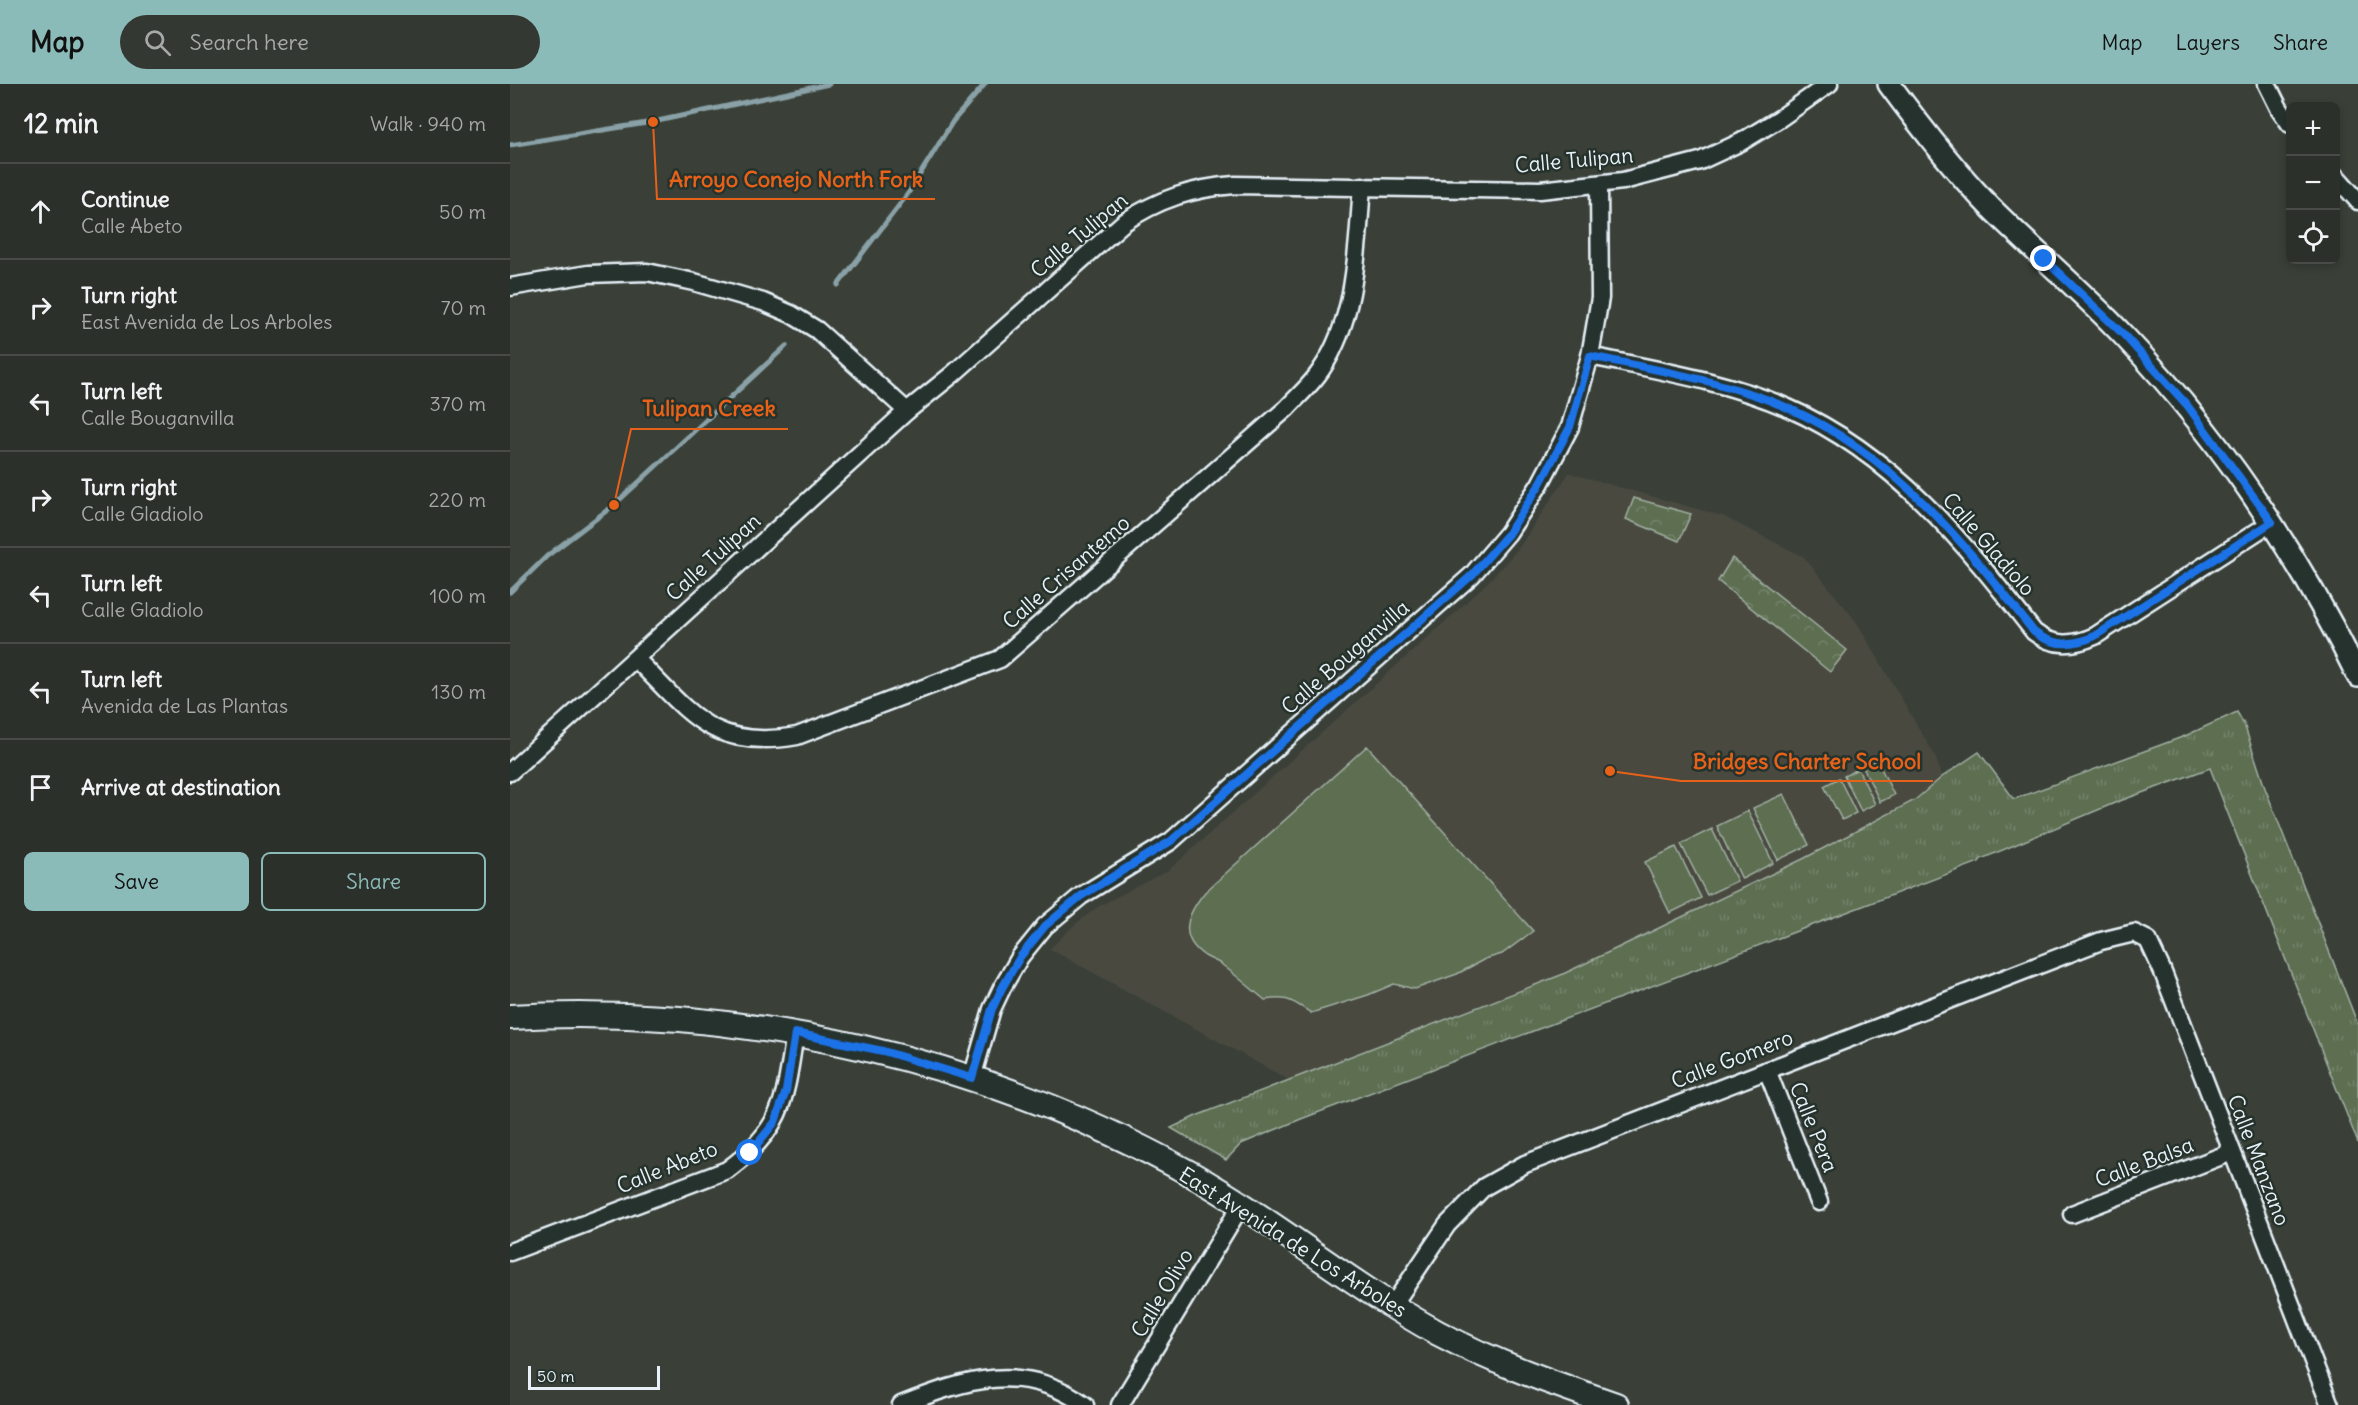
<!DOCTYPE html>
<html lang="en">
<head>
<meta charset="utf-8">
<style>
	:root { --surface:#2c302a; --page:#343832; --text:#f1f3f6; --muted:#a6a9a8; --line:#484b47; --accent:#8bbbb9 }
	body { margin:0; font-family:Delius,sans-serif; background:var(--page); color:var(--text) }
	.controls { position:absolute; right:18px; top:18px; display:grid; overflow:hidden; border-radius:9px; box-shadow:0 3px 9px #0003 }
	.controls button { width:54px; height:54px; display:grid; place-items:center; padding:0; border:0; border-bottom:2px solid var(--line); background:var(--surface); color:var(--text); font:30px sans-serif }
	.scale { position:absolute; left:18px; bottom:15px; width:132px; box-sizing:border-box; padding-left:6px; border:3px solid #e8f1f8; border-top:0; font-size:16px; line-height:21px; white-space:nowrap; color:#e8f1f8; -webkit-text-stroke:4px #26332d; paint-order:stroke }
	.stop { position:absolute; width:18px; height:18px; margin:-14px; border:4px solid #1a73e8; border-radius:50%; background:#fff }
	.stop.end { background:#1a73e8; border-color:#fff; box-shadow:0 2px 6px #0008 }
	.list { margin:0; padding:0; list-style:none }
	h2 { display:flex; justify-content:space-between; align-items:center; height:78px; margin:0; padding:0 24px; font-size:26px }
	h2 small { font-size:20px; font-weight:400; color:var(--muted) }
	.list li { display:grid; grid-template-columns:39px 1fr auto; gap:18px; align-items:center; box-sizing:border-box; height:96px; padding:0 24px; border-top:2px solid var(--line) }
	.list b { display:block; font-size:22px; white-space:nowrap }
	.list p { margin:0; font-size:20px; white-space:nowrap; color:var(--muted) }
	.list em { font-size:20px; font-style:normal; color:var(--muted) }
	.actions { display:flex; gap:12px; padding:18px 24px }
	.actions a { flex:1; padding:14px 0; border:2px solid var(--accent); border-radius:9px; text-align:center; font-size:21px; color:var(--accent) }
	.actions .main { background:var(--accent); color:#111 }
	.icon { flex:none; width:33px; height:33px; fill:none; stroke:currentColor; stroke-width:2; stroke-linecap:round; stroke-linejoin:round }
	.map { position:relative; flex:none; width:1848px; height:1321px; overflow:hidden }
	header { display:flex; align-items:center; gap:36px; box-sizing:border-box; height:84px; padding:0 30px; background:var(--accent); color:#111 }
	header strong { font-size:28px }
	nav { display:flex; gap:33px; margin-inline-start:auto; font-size:21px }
	.search { width:420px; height:54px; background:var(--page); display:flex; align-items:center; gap:15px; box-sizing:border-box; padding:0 21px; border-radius:33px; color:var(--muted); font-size:22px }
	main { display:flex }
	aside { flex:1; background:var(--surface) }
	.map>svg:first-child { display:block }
</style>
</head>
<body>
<header>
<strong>Map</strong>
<div class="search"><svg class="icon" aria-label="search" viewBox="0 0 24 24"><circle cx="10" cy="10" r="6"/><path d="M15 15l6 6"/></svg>Search here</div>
<nav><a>Map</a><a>Layers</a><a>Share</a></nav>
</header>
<main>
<aside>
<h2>12 min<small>Walk · 940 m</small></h2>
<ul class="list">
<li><svg class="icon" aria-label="ahead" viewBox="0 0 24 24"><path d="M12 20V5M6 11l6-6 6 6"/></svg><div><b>Continue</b><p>Calle Abeto</p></div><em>50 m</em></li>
<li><svg class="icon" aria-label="right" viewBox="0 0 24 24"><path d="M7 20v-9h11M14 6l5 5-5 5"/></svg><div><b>Turn right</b><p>East Avenida de Los Arboles</p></div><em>70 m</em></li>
<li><svg class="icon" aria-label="left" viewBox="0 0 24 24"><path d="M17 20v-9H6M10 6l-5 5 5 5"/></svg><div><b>Turn left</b><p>Calle Bouganvilla</p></div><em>370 m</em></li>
<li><svg class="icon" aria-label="right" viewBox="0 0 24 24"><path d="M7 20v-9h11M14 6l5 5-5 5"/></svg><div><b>Turn right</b><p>Calle Gladiolo</p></div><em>220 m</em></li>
<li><svg class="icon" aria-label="left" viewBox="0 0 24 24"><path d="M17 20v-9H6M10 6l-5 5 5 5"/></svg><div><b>Turn left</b><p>Calle Gladiolo</p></div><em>100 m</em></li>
<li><svg class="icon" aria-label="left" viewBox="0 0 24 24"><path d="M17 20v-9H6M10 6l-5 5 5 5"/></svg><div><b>Turn left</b><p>Avenida de Las Plantas</p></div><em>130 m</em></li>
<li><svg class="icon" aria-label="arrive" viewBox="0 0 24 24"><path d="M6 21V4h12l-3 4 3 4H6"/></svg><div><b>Arrive at destination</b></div></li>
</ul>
<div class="actions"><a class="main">Save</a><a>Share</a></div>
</aside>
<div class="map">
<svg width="1848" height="1321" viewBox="0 0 1848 1321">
	<defs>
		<pattern id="grass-tufts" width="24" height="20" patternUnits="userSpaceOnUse" patternTransform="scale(1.5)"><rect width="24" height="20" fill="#5d6e51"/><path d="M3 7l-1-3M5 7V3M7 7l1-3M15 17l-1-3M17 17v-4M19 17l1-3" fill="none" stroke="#74836b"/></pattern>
		<pattern id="forest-crowns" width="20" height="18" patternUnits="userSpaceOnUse" patternTransform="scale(1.5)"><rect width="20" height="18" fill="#5d6e51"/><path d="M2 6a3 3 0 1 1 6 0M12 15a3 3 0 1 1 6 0" fill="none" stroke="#74836b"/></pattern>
	</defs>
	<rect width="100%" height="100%" fill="#3a4038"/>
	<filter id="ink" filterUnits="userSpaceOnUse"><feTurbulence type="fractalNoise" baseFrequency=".0167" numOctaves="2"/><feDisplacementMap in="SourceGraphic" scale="12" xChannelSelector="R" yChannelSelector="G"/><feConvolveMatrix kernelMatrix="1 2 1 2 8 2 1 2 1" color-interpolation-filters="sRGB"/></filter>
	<g filter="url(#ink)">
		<!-- built -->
		<polygon fill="#484a3f" points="1059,389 1212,432 1294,473 1346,537 1425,672 1432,693 1405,716 1295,774 1051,891 779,996 540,865 563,842 589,822 659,786 945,529 978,498 1008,465"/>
		<!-- grass -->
		<polygon fill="url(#grass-tufts)" stroke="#a2b0a4" stroke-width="1.5" points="1727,628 1734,640 1755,704 1848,941 1848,1059 1700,684 1607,718 1471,775 1469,778 791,1035 731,1060 716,1076 661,1044 686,1032 1051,891 1295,774 1405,716 1432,693 1469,668 1504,715 1675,652"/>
		<!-- forest -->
		<g fill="url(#forest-crowns)" stroke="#a2b0a4" stroke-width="1.5">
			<polygon points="1124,414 1181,430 1169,457 1116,435"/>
			<polygon points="1222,474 1337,566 1320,588 1208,497"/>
		</g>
		<!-- garden -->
		<g fill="#5d6e51" stroke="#a2b0a4" stroke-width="1.5">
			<path d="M857 662 1023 847 992 870 975 875 947 890 905 905 884 900 858 911 801 929C782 917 778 912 755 916 740 904 726 891 711 880 706 877 700 875 695 872 667 853 677 830 695 808Z"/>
			<polygon points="1367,676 1384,711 1370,718 1353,683"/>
			<polygon points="1348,685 1365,720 1351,727 1334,692"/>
			<polygon points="1329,694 1346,729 1332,736 1314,702"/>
			<polygon points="1274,710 1299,761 1268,776 1243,724"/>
			<polygon points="1238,727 1263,779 1232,795 1207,742"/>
			<polygon points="1202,745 1227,797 1197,811 1171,760"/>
			<polygon points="1166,763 1191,814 1160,829 1135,778"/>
		</g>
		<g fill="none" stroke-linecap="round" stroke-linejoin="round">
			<!-- stream -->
			<g stroke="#89a1a7" stroke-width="5">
				<polyline points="0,61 143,38 319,0"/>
				<polyline points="328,201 397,111 443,37 475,0"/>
				<polyline points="0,508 37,472 104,421 276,262"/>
			</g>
			<!-- minor casing -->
			<g stroke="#e8f1f8" stroke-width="21">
				<g id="minor">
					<polyline points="1757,0 1769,24 1780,40"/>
					<polyline points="1826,92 1848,117"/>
					<polyline points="0,203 78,190 137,188 184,198 253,218 281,230 307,246 397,327"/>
					<path d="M1080 272C1146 286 1216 297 1278 324 1384 370 1455 460 1524 548 1543 563 1563 562 1585 552L1762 438"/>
					<path d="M126 575C180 629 202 667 287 652L490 575 777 324C788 312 802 300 811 286 847 233 847 163 852 102"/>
					<path d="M0 688 397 327 443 290 613 139C648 115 683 104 725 101L1030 106 1113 97 1190 77 1231 58 1269 35 1319 0"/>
					<polyline points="1257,986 1309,1118"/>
					<polyline points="462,994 482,925 492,904 510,873 535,842 571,812 661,757 962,491 998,449 1030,400 1060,343 1080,272 1090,214 1089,100"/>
					<polyline points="1562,1130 1722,1068"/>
					<path d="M0 1168 217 1086C274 1044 275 1015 285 949"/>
					<polyline points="883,1221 937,1141 974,1103 1015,1080 1591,857 1624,849 1638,856 1652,886 1820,1321"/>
					<path d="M391 1321C455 1296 513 1276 575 1321"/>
					<polyline points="610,1321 732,1120"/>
				</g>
			</g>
			<!-- tertiary casing -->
			<g stroke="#e8f1f8" stroke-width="26">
				<path id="tertiary" d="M1379 0C1410 42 1443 85 1480 123 1524 167 1572 207 1614 252 1709 352 1787 468 1848 592"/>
			</g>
			<!-- secondary casing -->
			<g stroke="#e8f1f8" stroke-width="28">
				<path id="secondary" d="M0 933C236 920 474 975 681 1090 766 1138 842 1202 928 1249 985 1279 1045 1300 1106 1321"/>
			</g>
			<!-- minor -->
			<use href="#minor" stroke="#26332d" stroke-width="16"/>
			<!-- tertiary -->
			<use href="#tertiary" stroke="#26332d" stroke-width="21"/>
			<!-- secondary -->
			<use href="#secondary" stroke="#26332d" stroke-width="24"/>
		</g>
	</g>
	<g fill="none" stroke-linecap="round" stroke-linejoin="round" filter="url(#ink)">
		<!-- route -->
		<path stroke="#1a73e8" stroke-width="8" d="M240 1069 265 1038 276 1007 285 949 373 967 462 994 482 925 492 904 510 873 535 842 571 812 661 757 962 491 998 450 1030 400 1060 343 1080 272C1146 286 1216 297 1278 324 1384 370 1455 460 1524 548 1543 563 1563 562 1585 552L1762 438 1677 321 1613 250 1534 175"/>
	</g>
	<g text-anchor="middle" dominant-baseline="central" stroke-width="5" stroke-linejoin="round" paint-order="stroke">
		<!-- street labels -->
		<g font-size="21" fill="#e8f1f8" stroke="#26332d">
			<text transform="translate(1064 76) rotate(-5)">Calle Tulipan</text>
			<text transform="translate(569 151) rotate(-40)">Calle Tulipan</text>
			<text transform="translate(1479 460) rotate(49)">Calle Gladiolo</text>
			<text transform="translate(203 473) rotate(-42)">Calle Tulipan</text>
			<text transform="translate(556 488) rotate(-41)">Calle Crisantemo</text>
			<text transform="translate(835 573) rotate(-41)">Calle Bouganvilla</text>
			<text transform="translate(1222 975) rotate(-21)">Calle Gomero</text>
			<text transform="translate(1304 1043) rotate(68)">Calle Pera</text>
			<text transform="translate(1749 1076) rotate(69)">Calle Manzano</text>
			<text transform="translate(1634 1078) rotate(-21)">Calle Balsa</text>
			<text transform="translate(157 1083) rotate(-22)">Calle Abeto</text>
			<text transform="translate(783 1158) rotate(32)">East Avenida de Los Arboles</text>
			<text transform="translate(652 1209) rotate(-59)">Calle Olivo</text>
		</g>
	</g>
	<!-- callouts -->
	<path fill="none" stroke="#e86118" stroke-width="2" d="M143 38L147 115H425M104 421L121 345H278M1100 687L1171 697H1423"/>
	<g fill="#e86118" stroke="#26332d" stroke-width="2">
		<circle cx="143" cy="38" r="6"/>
		<circle cx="104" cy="421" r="6"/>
		<circle cx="1100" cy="687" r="6"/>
	</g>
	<g font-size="22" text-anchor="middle" font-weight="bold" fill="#e86118" stroke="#26332d" stroke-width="5" stroke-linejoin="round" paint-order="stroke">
		<text x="286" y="103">Arroyo Conejo North Fork</text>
		<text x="199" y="332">Tulipan Creek</text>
		<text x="1297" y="685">Bridges Charter School</text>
	</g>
</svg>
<div class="controls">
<button>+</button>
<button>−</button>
<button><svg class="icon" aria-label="locate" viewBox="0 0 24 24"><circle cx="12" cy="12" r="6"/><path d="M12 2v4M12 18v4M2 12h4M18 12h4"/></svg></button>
</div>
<div class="scale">50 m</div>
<div class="stop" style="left:240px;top:1069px"></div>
<div class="stop end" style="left:1534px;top:175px"></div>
</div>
</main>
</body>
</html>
